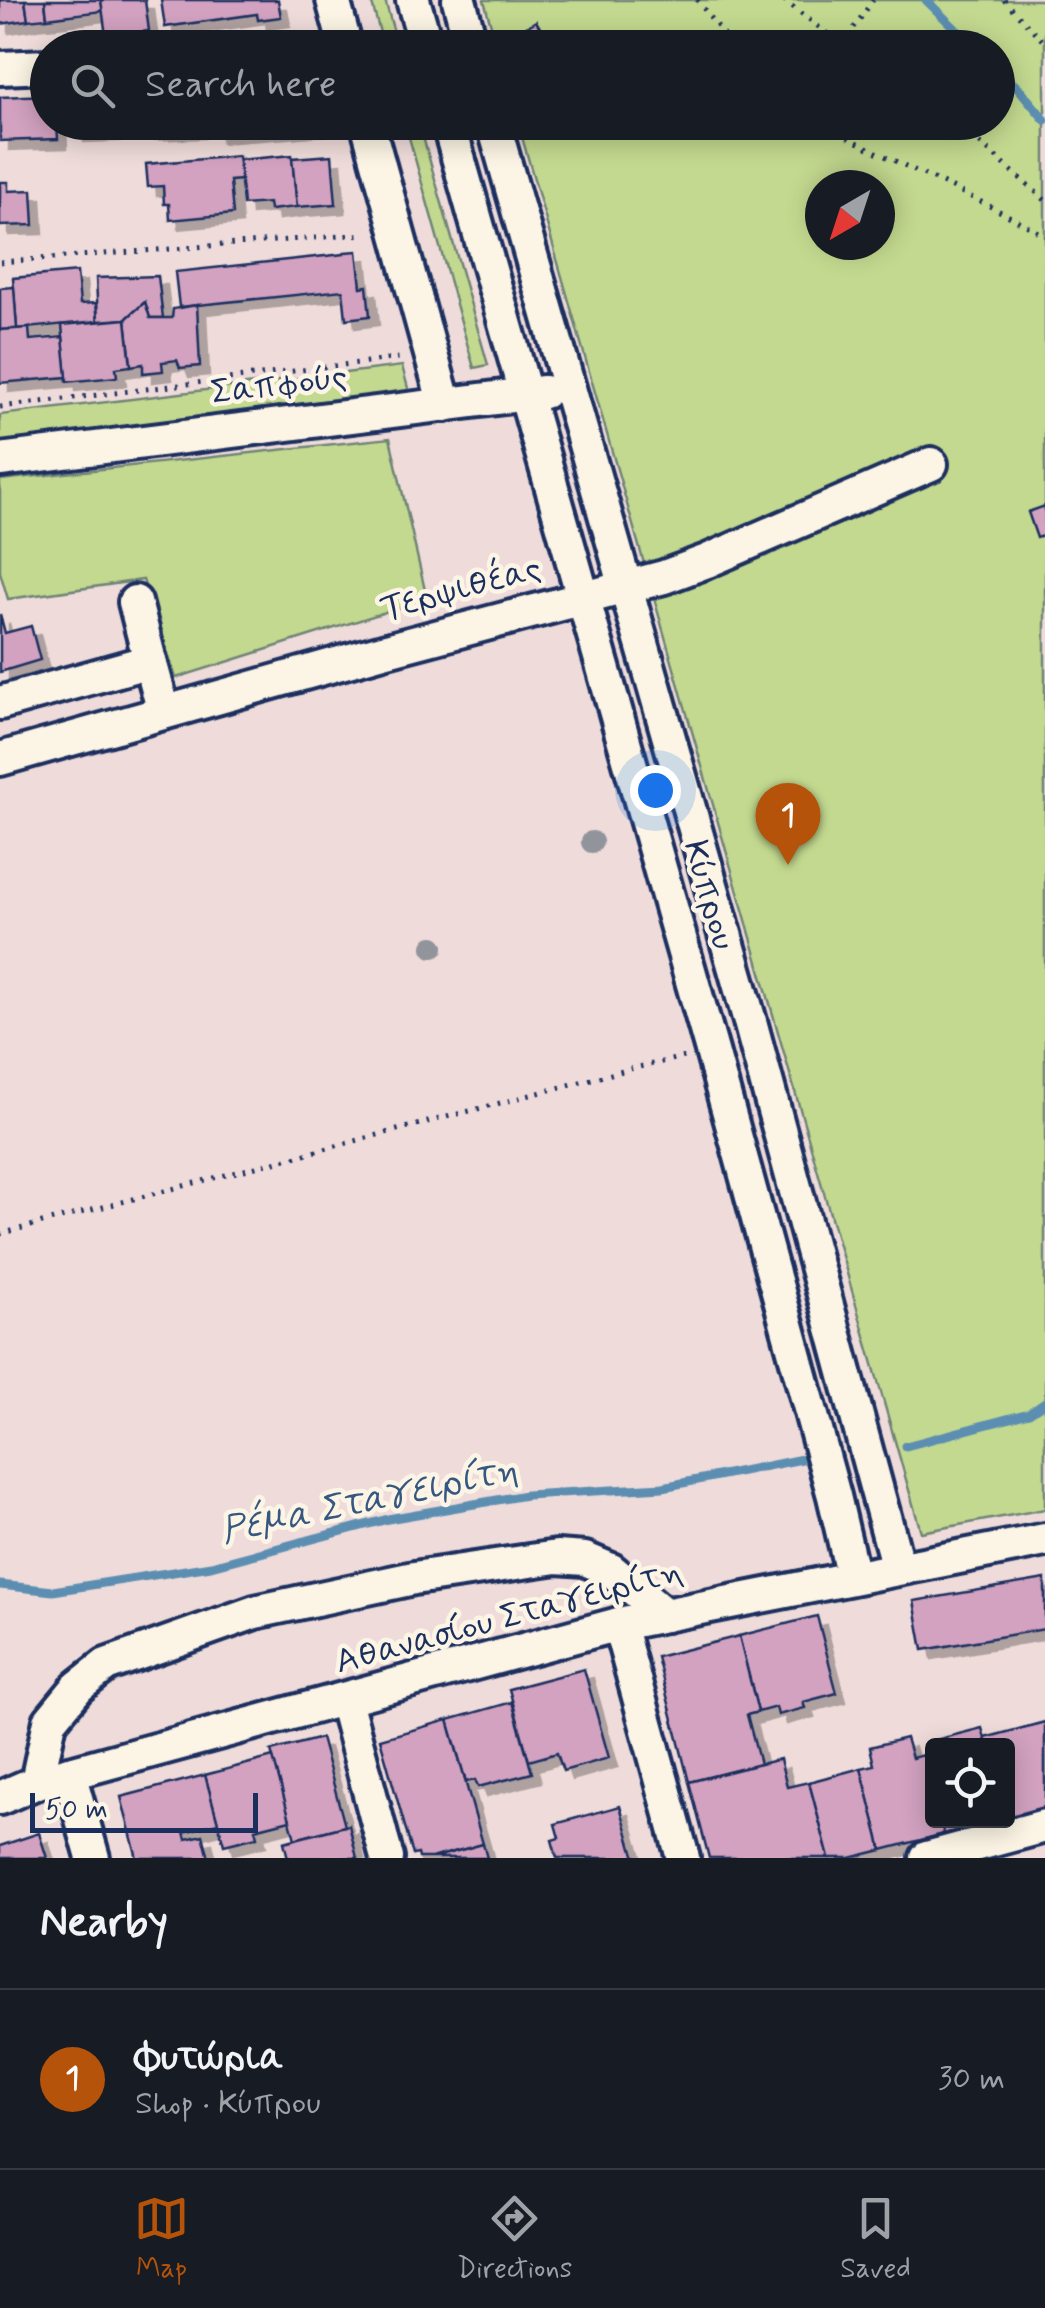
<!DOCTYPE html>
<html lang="en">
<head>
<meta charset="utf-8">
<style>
	:root { --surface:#171b24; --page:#20242c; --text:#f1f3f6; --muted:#9ea1a6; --line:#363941; --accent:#b45309 }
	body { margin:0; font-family:Mynerve,sans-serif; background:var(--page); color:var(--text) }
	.controls { position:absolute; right:30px; bottom:30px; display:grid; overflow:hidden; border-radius:10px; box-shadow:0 5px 25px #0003 }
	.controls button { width:90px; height:90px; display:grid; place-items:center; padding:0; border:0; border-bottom:2px solid var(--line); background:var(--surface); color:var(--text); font:50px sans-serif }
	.compass { position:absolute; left:805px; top:170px; width:90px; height:90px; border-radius:50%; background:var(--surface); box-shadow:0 5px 25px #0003; rotate:219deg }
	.scale { position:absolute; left:30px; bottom:25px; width:228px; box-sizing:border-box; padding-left:10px; border:5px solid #1b2f5e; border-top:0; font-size:28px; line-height:35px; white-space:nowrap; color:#1b2f5e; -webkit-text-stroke:8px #fcf5e5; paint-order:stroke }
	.you { position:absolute; left:655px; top:790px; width:35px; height:35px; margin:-25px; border:8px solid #fff; border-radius:50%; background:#1a73e8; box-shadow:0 0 0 15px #1a73e833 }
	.badge { display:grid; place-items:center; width:65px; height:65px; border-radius:50%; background:var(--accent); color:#fff; font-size:32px; font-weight:700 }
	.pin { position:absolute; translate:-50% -82px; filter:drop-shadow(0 2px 5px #0008) }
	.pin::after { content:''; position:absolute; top:52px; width:35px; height:30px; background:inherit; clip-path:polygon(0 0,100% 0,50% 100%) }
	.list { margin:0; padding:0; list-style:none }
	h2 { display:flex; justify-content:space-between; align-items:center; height:130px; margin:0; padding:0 40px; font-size:42px }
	h2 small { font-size:32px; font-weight:400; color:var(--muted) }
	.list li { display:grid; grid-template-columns:65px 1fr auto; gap:30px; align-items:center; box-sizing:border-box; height:180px; padding:0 40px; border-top:2px solid var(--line) }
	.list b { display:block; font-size:38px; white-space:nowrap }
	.list p { margin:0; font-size:32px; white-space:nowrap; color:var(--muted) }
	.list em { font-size:32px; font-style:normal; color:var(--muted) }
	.icon { flex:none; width:55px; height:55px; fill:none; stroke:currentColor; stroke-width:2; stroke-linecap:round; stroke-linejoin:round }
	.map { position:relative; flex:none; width:1045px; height:1858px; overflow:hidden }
	.search { position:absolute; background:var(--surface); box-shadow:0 5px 25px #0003; left:30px; right:30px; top:30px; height:110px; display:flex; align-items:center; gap:25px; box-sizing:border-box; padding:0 35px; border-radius:55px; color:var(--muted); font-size:38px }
	.sheet { height:310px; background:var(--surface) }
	nav { display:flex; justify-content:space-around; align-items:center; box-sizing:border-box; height:140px; border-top:2px solid var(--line); background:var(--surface); font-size:28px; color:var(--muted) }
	nav a { display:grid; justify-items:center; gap:5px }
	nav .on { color:var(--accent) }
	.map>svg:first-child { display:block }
</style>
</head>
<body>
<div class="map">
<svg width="1045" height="1858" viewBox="0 0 1045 1858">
	<defs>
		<filter id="shadow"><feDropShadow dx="9" dy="9" stdDeviation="0" flood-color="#0004"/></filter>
	</defs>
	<rect width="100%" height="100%" fill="#efdcda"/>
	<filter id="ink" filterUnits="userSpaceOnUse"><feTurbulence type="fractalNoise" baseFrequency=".01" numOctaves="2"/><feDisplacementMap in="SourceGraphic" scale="20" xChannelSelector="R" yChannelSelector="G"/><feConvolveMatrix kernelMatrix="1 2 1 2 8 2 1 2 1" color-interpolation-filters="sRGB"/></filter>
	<g filter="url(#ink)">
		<!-- green -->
		<g fill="#c3d98f" stroke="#6f8476" stroke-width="2.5" fill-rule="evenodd">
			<polygon points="371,0 385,0 398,47 384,47"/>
			<path d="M484 0H1045V1509L921 1532 518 123 998 122V48L497 47ZM820 185H880V245H820Z"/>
			<polygon points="405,123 419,123 488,365 474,368"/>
			<polygon points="402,366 409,392 0,443 0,415"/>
			<polygon points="390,438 427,599 176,678 143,580 8,599 0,572 0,480"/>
		</g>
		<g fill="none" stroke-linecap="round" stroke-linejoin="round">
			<!-- stream -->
			<g stroke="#5c8eb1" stroke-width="9">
				<polyline points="926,0 975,48"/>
				<polyline points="998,69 1020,90 1045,120"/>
				<polyline points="906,1446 1029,1413 1045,1402"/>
				<polyline points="0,1585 53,1591 211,1566 388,1519 526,1495 663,1487 812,1457"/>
			</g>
		</g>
		<!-- building -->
		<g fill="#d2a2c0" stroke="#1b2f5e" stroke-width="2.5" filter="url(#shadow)">
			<polygon points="0,0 25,0 28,20 0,24"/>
			<polygon points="25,0 45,0 47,18 28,20"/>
			<polygon points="45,0 101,0 103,11 47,18"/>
			<polygon points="101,0 145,0 149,31 106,36"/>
			<polygon points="161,0 278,0 281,17 258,20 257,14 165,27"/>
			<polygon points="536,21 552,48 508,48 504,41"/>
			<polygon points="48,95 48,122 57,122 58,139 0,141 0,97"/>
			<polygon points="75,122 194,122 195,129 75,133"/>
			<polygon points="212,122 315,122 315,126 213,134"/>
			<polygon points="292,155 297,207 270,210 269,203 243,205 239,160"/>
			<polygon points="332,155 336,204 297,207 292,158"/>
			<polygon points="238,156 241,180 230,181 233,214 170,220 169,204 164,204 163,186 148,187 146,164"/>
			<polygon points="0,182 8,182 8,191 32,190 34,225 0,226"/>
			<polygon points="357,251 361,287 367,286 370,316 346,319 343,290 179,307 175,272 344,254 345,252"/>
			<polygon points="77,272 80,304 96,303 98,321 17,329 13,278"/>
			<polygon points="158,276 163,318 150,318 145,302 126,319 98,321 96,278"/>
			<polygon points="14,287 17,329 0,330 0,288"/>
			<polygon points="145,302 150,318 172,318 173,309 197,305 200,366 180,368 177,360 162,362 163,371 143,373 143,364 131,366 126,319"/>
			<polygon points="126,319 131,366 116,368 117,377 67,382 62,325"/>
			<polygon points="29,328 30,340 63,337 67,377 0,383 0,330"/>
			<polygon points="1045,506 1045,542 1043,536 1037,538 1028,512"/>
			<polygon points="0,614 5,633 31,626 40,660 0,672"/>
			<polygon points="1045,1579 1045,1629 923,1650 914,1601"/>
			<polygon points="817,1616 837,1693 803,1702 805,1708 778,1715 776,1707 758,1712 739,1636"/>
			<polygon points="739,1636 758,1712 747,1715 760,1764 689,1782 657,1657"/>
			<polygon points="584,1669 609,1758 563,1771 557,1753 529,1761 509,1689"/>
			<polygon points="512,1702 532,1773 478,1787 475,1780 466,1782 448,1720"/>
			<polygon points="448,1720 483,1844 432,1858 419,1858 418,1854 413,1855 380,1739"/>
			<polygon points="1045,1722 1045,1807 1008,1818 1008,1746 987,1746 985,1738"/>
			<polygon points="982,1728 987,1746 933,1746 931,1741"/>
			<polygon points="321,1738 345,1826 295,1839 271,1751"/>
			<polygon points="906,1738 912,1758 924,1755 932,1790 932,1820 940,1820 944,1834 882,1850 861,1768 874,1765 870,1747"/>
			<polygon points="932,1753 932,1790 924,1755"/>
			<polygon points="273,1757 290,1820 255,1829 257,1837 224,1845 205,1775"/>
			<polygon points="780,1759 787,1787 809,1782 829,1858 709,1858 689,1782"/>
			<polygon points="861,1768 882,1850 850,1858 829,1858 809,1782"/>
			<polygon points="205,1775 218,1823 184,1832 186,1839 203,1835 209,1858 137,1858 121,1797"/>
			<polygon points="620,1806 635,1858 557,1858 552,1840 559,1838 555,1824"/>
			<polygon points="940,1820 997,1820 944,1834"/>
			<polygon points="349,1825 357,1858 288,1858 284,1842"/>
			<polygon points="39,1833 47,1858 0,1858 0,1846"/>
			<polygon points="483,1844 487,1858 432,1858"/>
		</g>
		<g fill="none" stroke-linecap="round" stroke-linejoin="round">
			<!-- minor casing -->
			<g stroke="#1b2f5e" stroke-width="40">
				<g id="minor">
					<polyline points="333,0 346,48"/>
					<polyline points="413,0 427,48"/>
					<polyline points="459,0 472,48"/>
					<polyline points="0,68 48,66"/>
					<polyline points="367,122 445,405"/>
					<polyline points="448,122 712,1051 834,1496 853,1577"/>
					<polyline points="493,122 751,1025 898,1568"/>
					<polyline points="0,460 544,392"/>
					<polyline points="135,602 150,661"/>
					<polyline points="0,703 150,661 164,712"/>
					<polyline points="0,759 383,651 664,577 707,561 931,464"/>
					<polyline points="619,1624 683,1858"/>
					<polyline points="345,1700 387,1858"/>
					<polyline points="69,1773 93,1858"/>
					<polyline points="37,1782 50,1721 78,1687 106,1665 255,1612 414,1578 557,1557 585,1559 611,1570 665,1615"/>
					<polyline points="0,1798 37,1782 619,1624 1045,1540"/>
					<polyline points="927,1858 1045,1826"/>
				</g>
			</g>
			<!-- path -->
			<g stroke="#1b2f5e" stroke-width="5" stroke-dasharray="2.5 8" stroke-linecap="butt">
				<polyline points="697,0 734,48"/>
				<polyline points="784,0 842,45 873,0"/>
				<polyline points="1004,0 1045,43"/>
				<path d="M820 122C893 164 972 193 1045 236"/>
				<polyline points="956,122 1045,200"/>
				<polyline points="0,262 366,234"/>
				<polyline points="0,407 399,358"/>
				<polyline points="0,1234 630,1069 684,1057"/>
			</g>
			<!-- minor -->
			<use href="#minor" stroke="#fcf5e5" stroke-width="32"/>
		</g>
		<!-- trees -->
		<g fill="#92949c">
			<circle cx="592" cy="842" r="11"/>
			<circle cx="433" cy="947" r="11"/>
		</g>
	</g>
	<g text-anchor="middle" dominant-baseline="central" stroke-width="9" stroke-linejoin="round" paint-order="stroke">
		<!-- street labels -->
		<g font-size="35" fill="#1b2f5e" stroke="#fcf5e5">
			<text transform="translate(279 385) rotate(-7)">Σαπφούς</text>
			<text transform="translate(461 589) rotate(-15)">Τερψιθέας</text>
			<text transform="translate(709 895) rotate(74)">Κύπρου</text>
			<text transform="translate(509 1617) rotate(-15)">Αθανασίου Σταγειρίτη</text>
		</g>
		<!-- water labels -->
		<g font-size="38" font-style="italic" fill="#365781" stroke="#fcf5e5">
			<text transform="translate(370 1501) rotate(-12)">Ρέμα Σταγειρίτη</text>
		</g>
	</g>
</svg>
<div class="controls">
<button><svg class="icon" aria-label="locate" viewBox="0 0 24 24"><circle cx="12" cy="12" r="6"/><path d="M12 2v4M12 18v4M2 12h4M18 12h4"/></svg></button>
</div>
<svg class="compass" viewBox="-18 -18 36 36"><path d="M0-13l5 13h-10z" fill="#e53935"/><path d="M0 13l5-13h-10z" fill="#9ea1a6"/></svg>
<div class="scale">50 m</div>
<div class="you"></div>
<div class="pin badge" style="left:788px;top:865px">1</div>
<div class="search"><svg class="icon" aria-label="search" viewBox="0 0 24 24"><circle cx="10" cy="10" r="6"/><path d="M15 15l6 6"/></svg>Search here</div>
</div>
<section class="sheet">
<h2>Nearby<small></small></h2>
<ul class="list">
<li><span class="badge">1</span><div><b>Φυτώρια</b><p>Shop · Κύπρου</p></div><em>30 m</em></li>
</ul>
</section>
<nav>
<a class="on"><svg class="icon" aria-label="map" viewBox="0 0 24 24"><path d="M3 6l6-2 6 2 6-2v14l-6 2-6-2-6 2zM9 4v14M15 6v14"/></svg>Map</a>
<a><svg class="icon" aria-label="directions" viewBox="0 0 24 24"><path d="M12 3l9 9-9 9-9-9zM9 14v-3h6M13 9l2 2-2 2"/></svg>Directions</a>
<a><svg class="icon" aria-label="saved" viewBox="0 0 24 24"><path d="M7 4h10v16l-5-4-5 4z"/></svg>Saved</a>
</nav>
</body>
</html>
